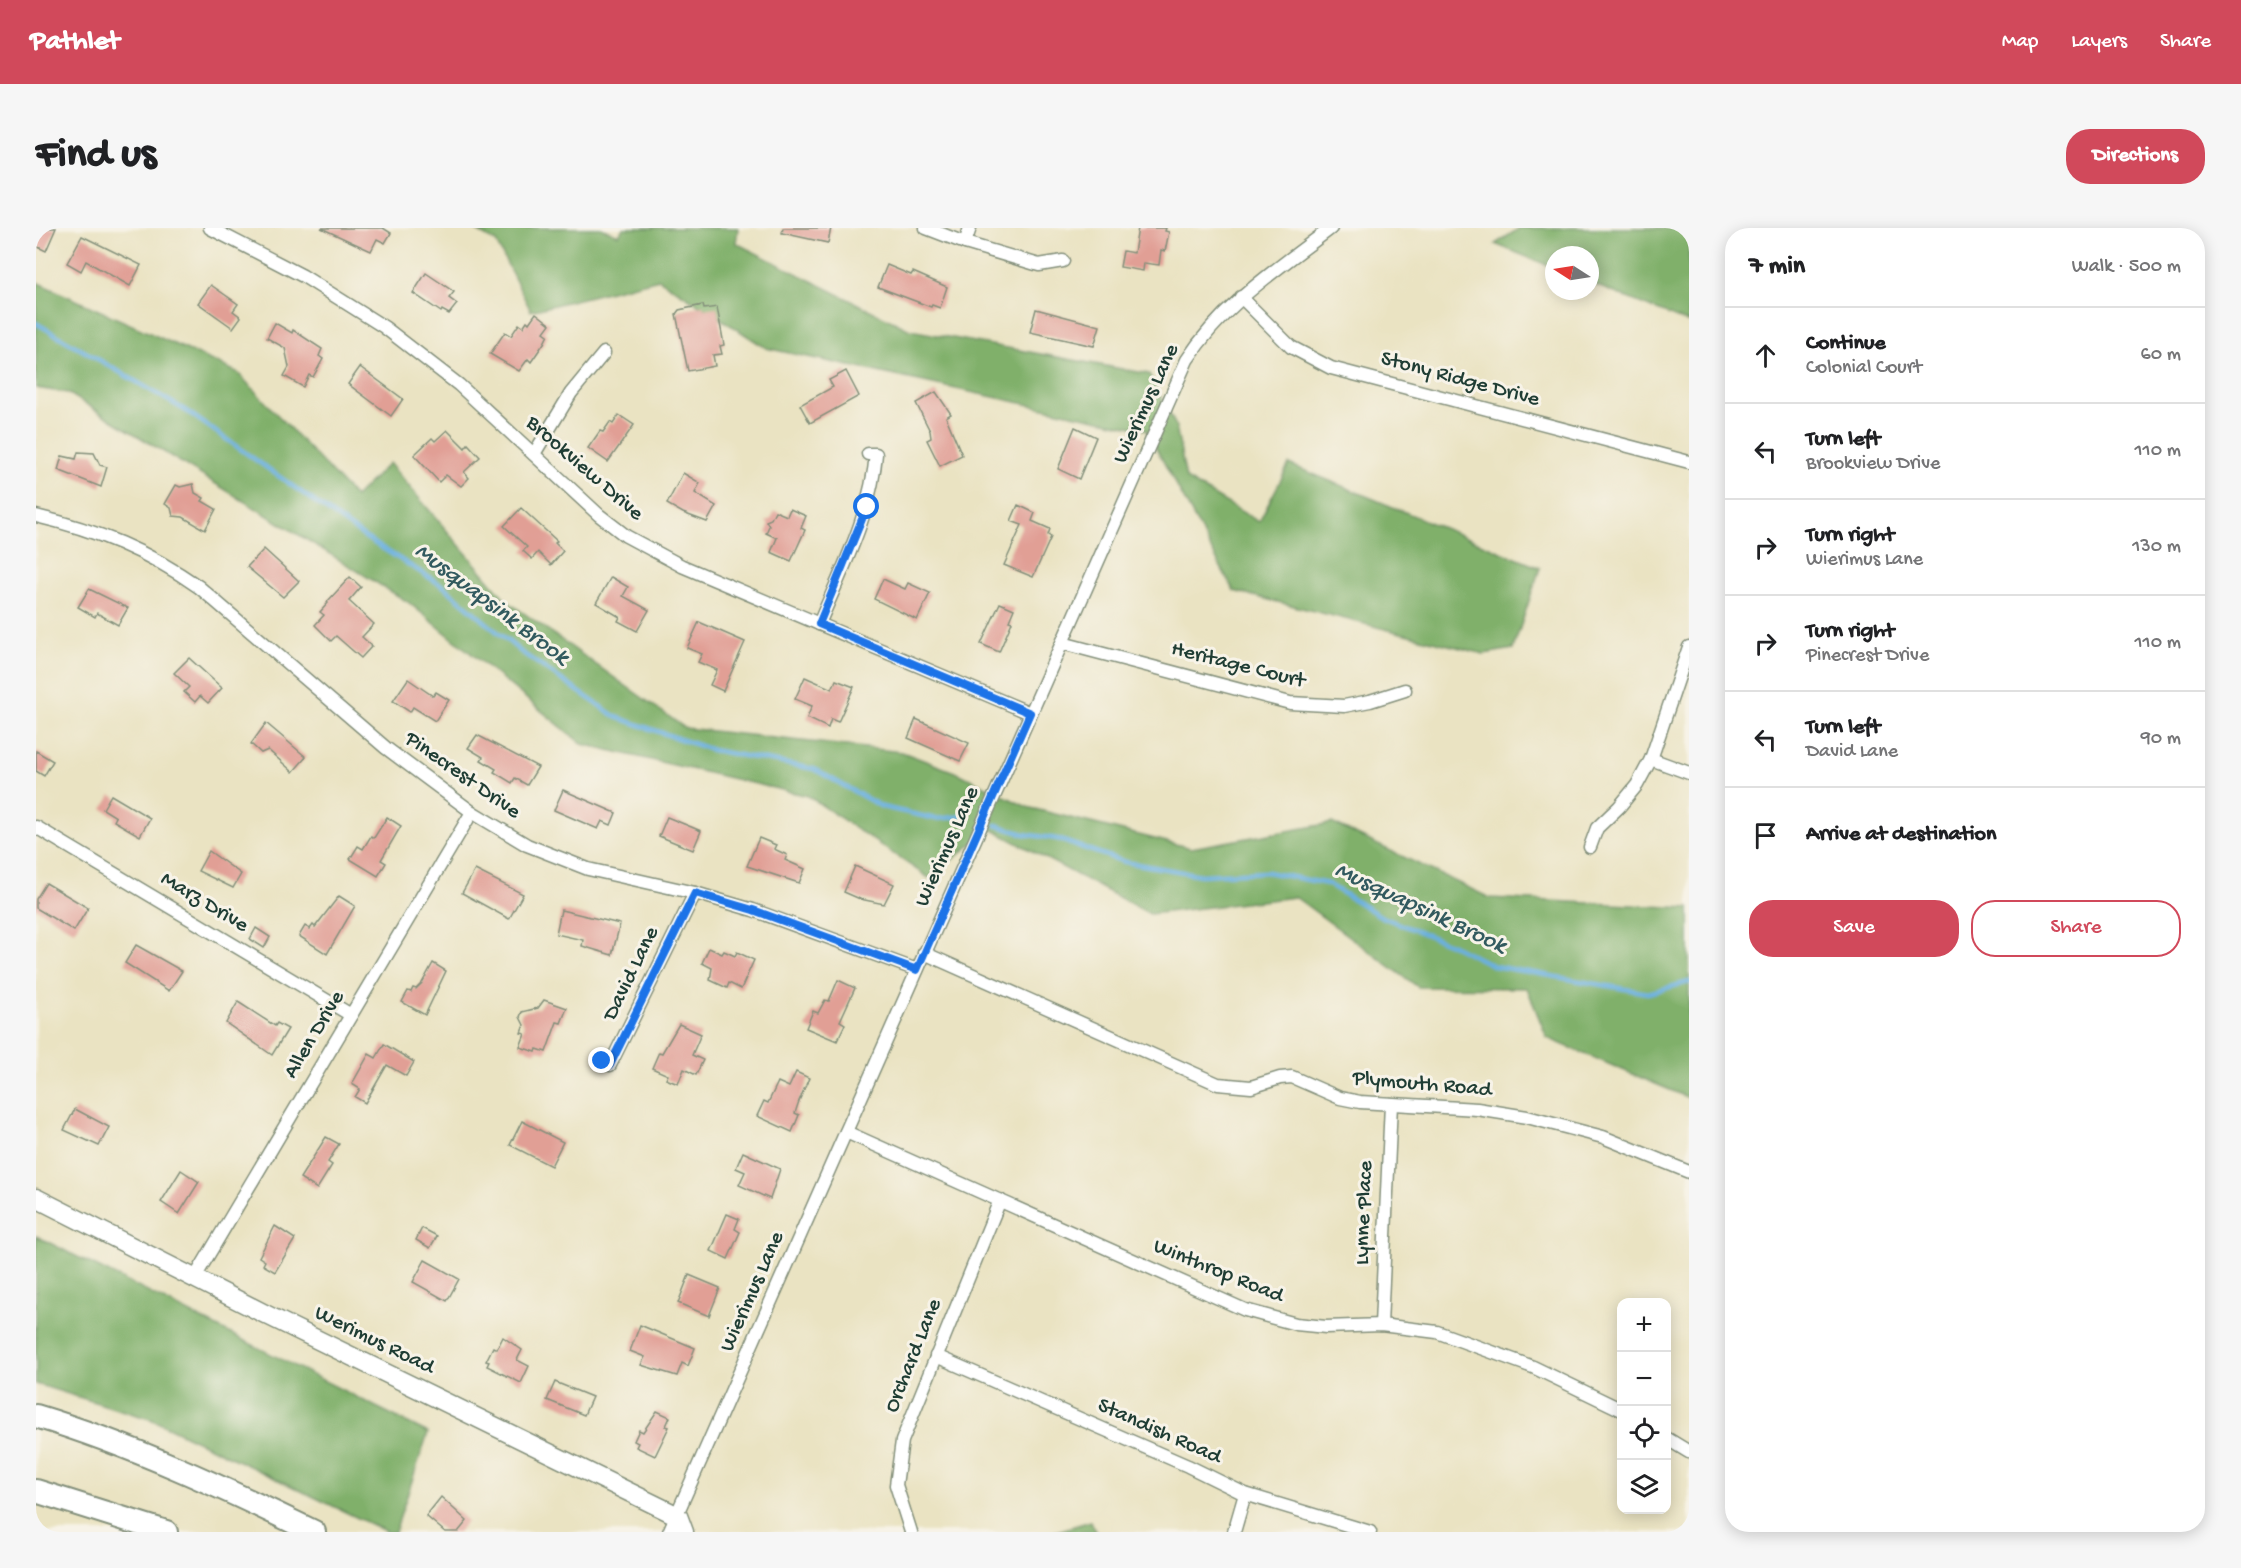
<!DOCTYPE html>
<html lang="en">
<head>
<meta charset="utf-8">
<style>
	:root { --surface:#fff; --page:#f6f6f6; --text:#202124; --muted:#757577; --line:#e0e0e0; --accent:#d1495b }
	body { margin:0; font-family:"Gochi Hand",sans-serif; background:var(--page); color:var(--text) }
	.controls { position:absolute; right:18px; bottom:18px; display:grid; overflow:hidden; border-radius:12px; box-shadow:0 3px 15px #0003 }
	.controls button { width:54px; height:54px; display:grid; place-items:center; padding:0; border:0; border-bottom:2px solid var(--line); background:var(--surface); color:var(--text); font:30px sans-serif }
	.compass { position:absolute; left:1509px; top:18px; width:54px; height:54px; border-radius:50%; background:var(--surface); box-shadow:0 3px 15px #0003; rotate:282deg }
	.stop { position:absolute; width:18px; height:18px; margin:-14px; border:4px solid #1a73e8; border-radius:50%; background:#fff }
	.stop.end { background:#1a73e8; border-color:#fff; box-shadow:0 2px 6px #0008 }
	.list { margin:0; padding:0; list-style:none }
	h2 { display:flex; justify-content:space-between; align-items:center; height:78px; margin:0; padding:0 24px; font-size:26px }
	h2 small { font-size:20px; font-weight:400; color:var(--muted) }
	.list li { display:grid; grid-template-columns:39px 1fr auto; gap:18px; align-items:center; box-sizing:border-box; height:96px; padding:0 24px; border-top:2px solid var(--line) }
	.list b { display:block; font-size:22px; white-space:nowrap }
	.list p { margin:0; font-size:20px; white-space:nowrap; color:var(--muted) }
	.list em { font-size:20px; font-style:normal; color:var(--muted) }
	.actions { display:flex; gap:12px; padding:18px 24px }
	.actions a { flex:1; padding:14px 0; border:2px solid var(--accent); border-radius:24px; text-align:center; font-size:21px; color:var(--accent) }
	.actions .main { background:var(--accent); color:#fff }
	.icon { flex:none; width:33px; height:33px; fill:none; stroke:currentColor; stroke-width:2; stroke-linecap:round; stroke-linejoin:round }
	.map { position:relative; flex:none; width:1653px; height:1304px; overflow:hidden; border-radius:24px }
	header { display:flex; align-items:center; gap:36px; box-sizing:border-box; height:84px; padding:0 30px; background:var(--accent); color:#fff }
	header strong { font-size:28px }
	nav { display:flex; gap:33px; margin-inline-start:auto; font-size:21px }
	.intro { display:flex; align-items:center; justify-content:space-between; box-sizing:border-box; height:144px; padding:0 36px }
	h1 { margin:0; font-size:42px }
	.button { padding:15px 27px; border-radius:24px; background:var(--accent); color:#fff; font-size:21px; font-weight:700 }
	main { display:flex; gap:36px; padding:0 36px }
	aside { flex:1; background:var(--surface); border-radius:24px; box-shadow:0 3px 15px #0003 }
	.map>svg:first-child { display:block }
</style>
</head>
<body>
<header>
<strong>Pathlet</strong>
<nav><a>Map</a><a>Layers</a><a>Share</a></nav>
</header>
<div class="intro"><h1>Find us</h1><a class="button">Directions</a></div>
<main>
<div class="map">
<svg width="1653" height="1304" viewBox="0 0 1653 1304">
	<rect width="100%" height="100%" fill="#f7f3e8"/>
	<filter id="ink" filterUnits="userSpaceOnUse"><feTurbulence type="fractalNoise" baseFrequency=".0167" numOctaves="2"/><feDisplacementMap in="SourceGraphic" scale="12" xChannelSelector="R" yChannelSelector="G"/><feConvolveMatrix kernelMatrix="1 2 1 2 8 2 1 2 1" color-interpolation-filters="sRGB"/></filter>
	<filter id="wash" filterUnits="userSpaceOnUse"><feTurbulence type="fractalNoise" baseFrequency=".008" numOctaves="4" result="noise"/><feDisplacementMap in="SourceGraphic" scale="24" xChannelSelector="R" yChannelSelector="G"/><feGaussianBlur stdDeviation="1.35" result="paint"/><feColorMatrix in="noise" values="0 0 0 0 0 0 0 0 0 0 0 0 0 0 0 0 0 1.4 0 .05"/><feComposite in="paint" operator="in"/></filter>
	<g filter="url(#wash)">
		<rect width="100%" height="100%" fill="#eae3c2"/>
		<!-- forest -->
		<g fill="#80b06a" stroke="#50764f" stroke-width="1.5">
			<polygon points="436,0 565,0 583,7 587,0 702,0 700,15 874,102 1113,146 1140,198 1150,251 1223,294 1253,236 1504,340 1477,421 1448,426 1198,363 1110,202 730,120 623,51 495,83 460,14"/>
			<polygon points="1484,0 1653,0 1653,95 1554,55 1554,27 1518,27 1518,40 1459,16"/>
			<polygon points="0,54 201,144 319,269 353,235 471,373 649,500 866,524 924,546 991,579 1155,620 1296,595 1454,670 1653,680 1653,870 1511,810 1491,760 1382,759 1259,669 1114,686 955,601 893,650 772,568 546,516 372,374 32,165 0,160"/>
			<polygon points="0,1008 392,1205 359,1304 351,1304 117,1192 0,1156"/>
			<polygon points="1055,1293 1060,1304 1018,1304"/>
		</g>
		<g fill="none" stroke-linecap="round" stroke-linejoin="round">
			<!-- stream -->
			<g stroke="#6ab0e0" stroke-width="4.5">
				<polyline points="0,95 152,184 330,310 407,358 485,424 580,489 676,522 778,541 846,579 900,591 928,588"/>
				<polyline points="960,597 988,606 1021,611 1089,634 1165,647 1231,644 1292,656 1346,689 1414,716 1458,738 1612,765 1653,754"/>
			</g>
		</g>
		<g id="blocks">
			<!-- building -->
			<g fill="#e19f95">
				<polygon points="0,0 20,0 10,23 0,18"/>
				<polygon points="285,0 347,0 355,5 349,15 341,11 335,23"/>
				<polygon points="747,0 795,0 792,15 746,5"/>
				<polygon points="1102,0 1130,0 1129,3 1133,4 1129,23 1125,22 1123,37 1108,35 1107,43 1084,39 1087,23 1098,25"/>
				<polygon points="46,8 105,37 94,58 50,33 45,43 31,35"/>
				<polygon points="851,37 875,47 877,44 911,59 904,80 896,77 895,79 842,59"/>
				<polygon points="390,45 418,64 413,70 421,76 413,86 406,82 405,84 377,65"/>
				<polygon points="175,57 202,76 197,83 205,89 197,100 162,75"/>
				<polygon points="667,77 668,81 681,79 688,117 684,118 686,126 677,127 679,138 652,143 640,86 643,82"/>
				<polygon points="1000,81 1064,98 1058,118 994,104"/>
				<polygon points="500,85 514,96 508,104 512,107 508,115 495,134 492,131 483,143 454,126 469,104 475,108 483,96 487,99 491,93 493,95"/>
				<polygon points="239,95 256,105 257,102 286,121 283,128 287,131 277,149 273,147 267,159 248,148 253,139 249,120 231,110"/>
				<polygon points="324,139 367,171 355,188 312,156"/>
				<polygon points="810,143 823,168 774,195 764,177 797,159 793,152"/>
				<polygon points="900,164 915,186 910,189 926,227 904,238 891,212 895,210 894,203 880,175"/>
				<polygon points="583,187 598,197 572,234 552,220 564,203 567,204 574,194 577,196"/>
				<polygon points="1039,199 1060,209 1043,251 1022,241"/>
				<polygon points="411,202 429,220 432,216 444,229 428,244 433,250 425,258 410,247 403,254 378,227 396,210 399,213"/>
				<polygon points="42,224 58,225 64,237 71,239 65,259 22,242 26,228 40,231"/>
				<polygon points="647,245 664,255 659,265 680,278 671,294 647,285 631,276"/>
				<polygon points="157,256 159,265 168,270 166,273 180,281 169,302 147,289 137,288 135,280 129,276 140,257 144,259"/>
				<polygon points="982,277 999,285 996,293 1014,301 1012,307 1015,309 997,349 968,337 986,297 975,293"/>
				<polygon points="485,280 521,313 519,315 527,323 515,337 502,324 496,331 487,323 491,319 468,298"/>
				<polygon points="754,281 770,288 765,300 769,302 755,333 735,324 741,310 730,305 733,298 730,293 735,291 739,283 751,288"/>
				<polygon points="228,321 263,353 247,369 211,339"/>
				<polygon points="314,349 325,359 313,373 338,396 326,409 336,418 325,430 300,408 295,413 279,397 288,387 284,384 292,375 291,374"/>
				<polygon points="575,349 592,359 587,368 613,382 601,403 582,393 584,389 560,375"/>
				<polygon points="847,351 869,361 872,355 894,365 881,392 838,371"/>
				<polygon points="53,361 92,380 82,397 61,385 59,389 42,379"/>
				<polygon points="964,375 978,381 973,393 976,394 963,424 945,416"/>
				<polygon points="663,394 709,414 687,463 674,457 681,442 662,434 666,426 651,420"/>
				<polygon points="153,430 186,460 172,475 164,468 159,474 148,464 153,459 138,445"/>
				<polygon points="769,449 796,461 800,452 818,459 802,494 795,491 792,500 771,490 776,478 759,471"/>
				<polygon points="372,451 397,468 400,464 413,472 399,493 377,479 374,484 357,473"/>
				<polygon points="880,491 933,515 924,533 872,510"/>
				<polygon points="230,495 270,529 257,544 232,522 225,525 215,516"/>
				<polygon points="441,507 502,539 491,557 479,550 476,555 458,544 460,541 445,532 447,529 432,520"/>
				<polygon points="0,523 17,533 8,548 0,543"/>
				<polygon points="527,562 580,585 575,597 566,593 562,601 518,582"/>
				<polygon points="75,567 114,590 104,608 78,593 80,589 67,581"/>
				<polygon points="351,589 365,598 345,632 350,635 342,648 314,631 322,618 327,621 335,608 338,610"/>
				<polygon points="631,589 665,603 657,622 623,608"/>
				<polygon points="723,610 740,617 738,621 751,627 749,632 769,641 763,655 711,638"/>
				<polygon points="173,623 205,646 197,660 162,643"/>
				<polygon points="819,638 858,656 848,676 824,671 808,664"/>
				<polygon points="439,642 487,666 473,691 426,665"/>
				<polygon points="10,655 52,680 38,703 0,680 0,671"/>
				<polygon points="303,668 319,678 291,726 263,708 269,698 274,701 277,697 279,699"/>
				<polygon points="525,682 584,696 576,727 546,718 547,712 520,706"/>
				<polygon points="220,700 234,709 228,720 214,711"/>
				<polygon points="100,717 146,743 133,763 89,735"/>
				<polygon points="673,720 686,726 688,723 699,728 701,724 718,732 705,761 693,755 691,760 674,752 676,740 666,735"/>
				<polygon points="397,735 410,743 389,787 366,774 372,763 375,764 377,760 380,761 386,755"/>
				<polygon points="802,752 819,760 804,793 809,796 801,813 770,800 777,783 782,785 789,772 793,773"/>
				<polygon points="508,772 531,780 525,795 521,794 510,824 501,821 500,824 484,819 489,806 485,805 488,797 484,789 486,784 502,780"/>
				<polygon points="202,774 239,798 241,795 252,801 236,827 190,795"/>
				<polygon points="643,796 665,806 656,827 667,832 660,847 648,841 642,856 630,851 632,847 616,840 623,824 626,825"/>
				<polygon points="348,816 378,834 370,848 351,837 329,875 319,869 324,861 316,856 333,826 340,830"/>
				<polygon points="760,844 773,850 763,873 759,885 763,887 756,904 721,888 728,873 732,875 742,854 753,859"/>
				<polygon points="39,881 73,899 63,918 28,902"/>
				<polygon points="486,893 527,914 515,938 474,917"/>
				<polygon points="290,909 303,916 292,934 296,937 281,961 264,950"/>
				<polygon points="707,924 744,941 734,971 703,957 709,944 700,940"/>
				<polygon points="145,942 163,954 143,986 125,974"/>
				<polygon points="691,986 703,991 699,1001 704,1004 692,1031 675,1023"/>
				<polygon points="239,998 259,1011 239,1044 227,1037 229,1033 223,1029"/>
				<polygon points="386,1000 401,1008 394,1020 380,1012"/>
				<polygon points="389,1032 423,1051 411,1073 377,1054"/>
				<polygon points="653,1047 684,1060 673,1088 642,1075"/>
				<polygon points="604,1097 659,1120 652,1138 646,1135 641,1148 605,1137 609,1129 594,1123"/>
				<polygon points="467,1109 486,1122 481,1132 493,1138 485,1155 451,1138 453,1134 450,1133 457,1119 461,1121"/>
				<polygon points="519,1154 556,1169 548,1187 511,1172"/>
				<polygon points="621,1183 634,1189 630,1198 633,1199 619,1228 600,1219 602,1215 598,1213 603,1202 607,1204"/>
				<polygon points="405,1269 431,1293 422,1304 409,1304 390,1288"/>
			</g>
		</g>
	</g>
	<g filter="url(#ink)">
		<use href="#blocks" fill-opacity="0" stroke="#84907b" stroke-width="1.5"/>
		<g fill="none" stroke-linecap="round" stroke-linejoin="round">
			<!-- minor casing -->
			<g stroke="#84907b" stroke-width="15">
				<g id="minor">
					<polyline points="174,0 267,48 348,99 423,157 563,287 590,308 646,338 994,485"/>
					<polyline points="890,0 929,15 1003,37 1027,33"/>
					<polyline points="929,15 934,0"/>
					<polyline points="1205,69 1255,119 1295,140 1653,234"/>
					<polyline points="498,226 535,165 568,125"/>
					<path d="M0 288C60 302 112 323 163 359L350 520 436 584 491 617 552 641 659 665 717 682 881 742"/>
					<path d="M783 396C806 341 835 286 840 226H832"/>
					<polyline points="1026,415 1254,475 1308,478 1334,473 1369,462"/>
					<polyline points="1615,531 1653,545"/>
					<polyline points="0,599 315,787"/>
					<polyline points="1554,619 1561,600 1583,579 1601,557 1615,531 1653,419"/>
					<polyline points="888,725 1182,856 1215,859 1244,850 1256,849 1304,870 1324,874 1441,881 1491,889 1567,909 1653,944"/>
					<polyline points="565,833 574,837 659,665"/>
					<polyline points="810,904 1209,1082 1260,1096 1290,1099 1345,1097 1401,1104 1497,1139 1586,1182"/>
					<polyline points="158,1051 436,584"/>
					<polyline points="1345,1097 1355,876"/>
					<polyline points="900,1128 1152,1238 1209,1266 1334,1304"/>
					<polyline points="1630,1210 1653,1224"/>
					<path d="M633 1304 1151 132C1187 76 1243 40 1295 0"/>
					<polyline points="875,1304 860,1257 866,1213 964,972"/>
					<polyline points="1198,1304 1209,1266"/>
				</g>
			</g>
			<!-- secondary casing -->
			<g stroke="#84907b" stroke-width="21">
				<polyline id="secondary" points="0,970 231,1087 642,1288 648,1304"/>
			</g>
			<!-- motorway casing -->
			<g stroke="#84907b" stroke-width="26">
				<g id="motorway">
					<path d="M0 1188C96 1217 188 1260 278 1304"/>
					<polyline points="0,1263 130,1304"/>
				</g>
			</g>
			<!-- minor -->
			<use href="#minor" stroke="#fff" stroke-width="12"/>
			<!-- secondary -->
			<use href="#secondary" stroke="#fff" stroke-width="18"/>
			<!-- motorway -->
			<use href="#motorway" stroke="#fff" stroke-width="22"/>
		</g>
	</g>
	<g fill="none" stroke-linecap="round" stroke-linejoin="round" filter="url(#ink)">
		<!-- route -->
		<polyline stroke="#1a73e8" stroke-width="8" points="566,833 574,837 659,665 717,682 881,742 994,485 783,396 831,279"/>
	</g>
	<g text-anchor="middle" dominant-baseline="central" stroke-width="6" stroke-linejoin="round" paint-order="stroke">
		<!-- street labels -->
		<g font-size="22" fill="#1f3d34" stroke="#f7f3e8">
			<text transform="translate(1424 152) rotate(15)">Stony Ridge Drive</text>
			<text transform="translate(1111 176) rotate(-65)">Wierimus Lane</text>
			<text transform="translate(548 241) rotate(41)">Brookview Drive</text>
			<text transform="translate(1202 438) rotate(14)">Heritage Court</text>
			<text transform="translate(426 548) rotate(35)">Pinecrest Drive</text>
			<text transform="translate(912 619) rotate(-66)">Wierimus Lane</text>
			<text transform="translate(168 675) rotate(31)">Marz Drive</text>
			<text transform="translate(596 746) rotate(-64)">David Lane</text>
			<text transform="translate(279 807) rotate(-59)">Allen Drive</text>
			<text transform="translate(1386 857) rotate(5)">Plymouth Road</text>
			<text transform="translate(1329 985) rotate(-88)">Lynne Place</text>
			<text transform="translate(1182 1044) rotate(22)">Winthrop Road</text>
			<text transform="translate(717 1064) rotate(-66)">Wierimus Lane</text>
			<text transform="translate(338 1113) rotate(26)">Werimus Road</text>
			<text transform="translate(878 1128) rotate(-68)">Orchard Lane</text>
			<text transform="translate(1123 1204) rotate(24)">Standish Road</text>
		</g>
		<!-- water labels -->
		<g font-size="24" font-style="italic" fill="#325a5f" stroke="#f7f3e8">
			<text transform="translate(455 377) rotate(37)">Musquapsink Brook</text>
			<text transform="translate(1384 681) rotate(25)">Musquapsink Brook</text>
		</g>
	</g>
</svg>
<div class="controls">
<button>+</button>
<button>−</button>
<button><svg class="icon" aria-label="locate" viewBox="0 0 24 24"><circle cx="12" cy="12" r="6"/><path d="M12 2v4M12 18v4M2 12h4M18 12h4"/></svg></button>
<button><svg class="icon" aria-label="layers" viewBox="0 0 24 24"><path d="M12 4l9 5-9 5-9-5zM3 14l9 5 9-5"/></svg></button>
</div>
<svg class="compass" viewBox="-18 -18 36 36"><path d="M0-13l5 13h-10z" fill="#e53935"/><path d="M0 13l5-13h-10z" fill="#757577"/></svg>
<div class="stop" style="left:831px;top:279px"></div>
<div class="stop end" style="left:566px;top:833px"></div>
</div>
<aside>
<h2>7 min<small>Walk · 500 m</small></h2>
<ul class="list">
<li><svg class="icon" aria-label="ahead" viewBox="0 0 24 24"><path d="M12 20V5M6 11l6-6 6 6"/></svg><div><b>Continue</b><p>Colonial Court</p></div><em>60 m</em></li>
<li><svg class="icon" aria-label="left" viewBox="0 0 24 24"><path d="M17 20v-9H6M10 6l-5 5 5 5"/></svg><div><b>Turn left</b><p>Brookview Drive</p></div><em>110 m</em></li>
<li><svg class="icon" aria-label="right" viewBox="0 0 24 24"><path d="M7 20v-9h11M14 6l5 5-5 5"/></svg><div><b>Turn right</b><p>Wierimus Lane</p></div><em>130 m</em></li>
<li><svg class="icon" aria-label="right" viewBox="0 0 24 24"><path d="M7 20v-9h11M14 6l5 5-5 5"/></svg><div><b>Turn right</b><p>Pinecrest Drive</p></div><em>110 m</em></li>
<li><svg class="icon" aria-label="left" viewBox="0 0 24 24"><path d="M17 20v-9H6M10 6l-5 5 5 5"/></svg><div><b>Turn left</b><p>David Lane</p></div><em>90 m</em></li>
<li><svg class="icon" aria-label="arrive" viewBox="0 0 24 24"><path d="M6 21V4h12l-3 4 3 4H6"/></svg><div><b>Arrive at destination</b></div></li>
</ul>
<div class="actions"><a class="main">Save</a><a>Share</a></div>
</aside>
</main>
</body>
</html>
